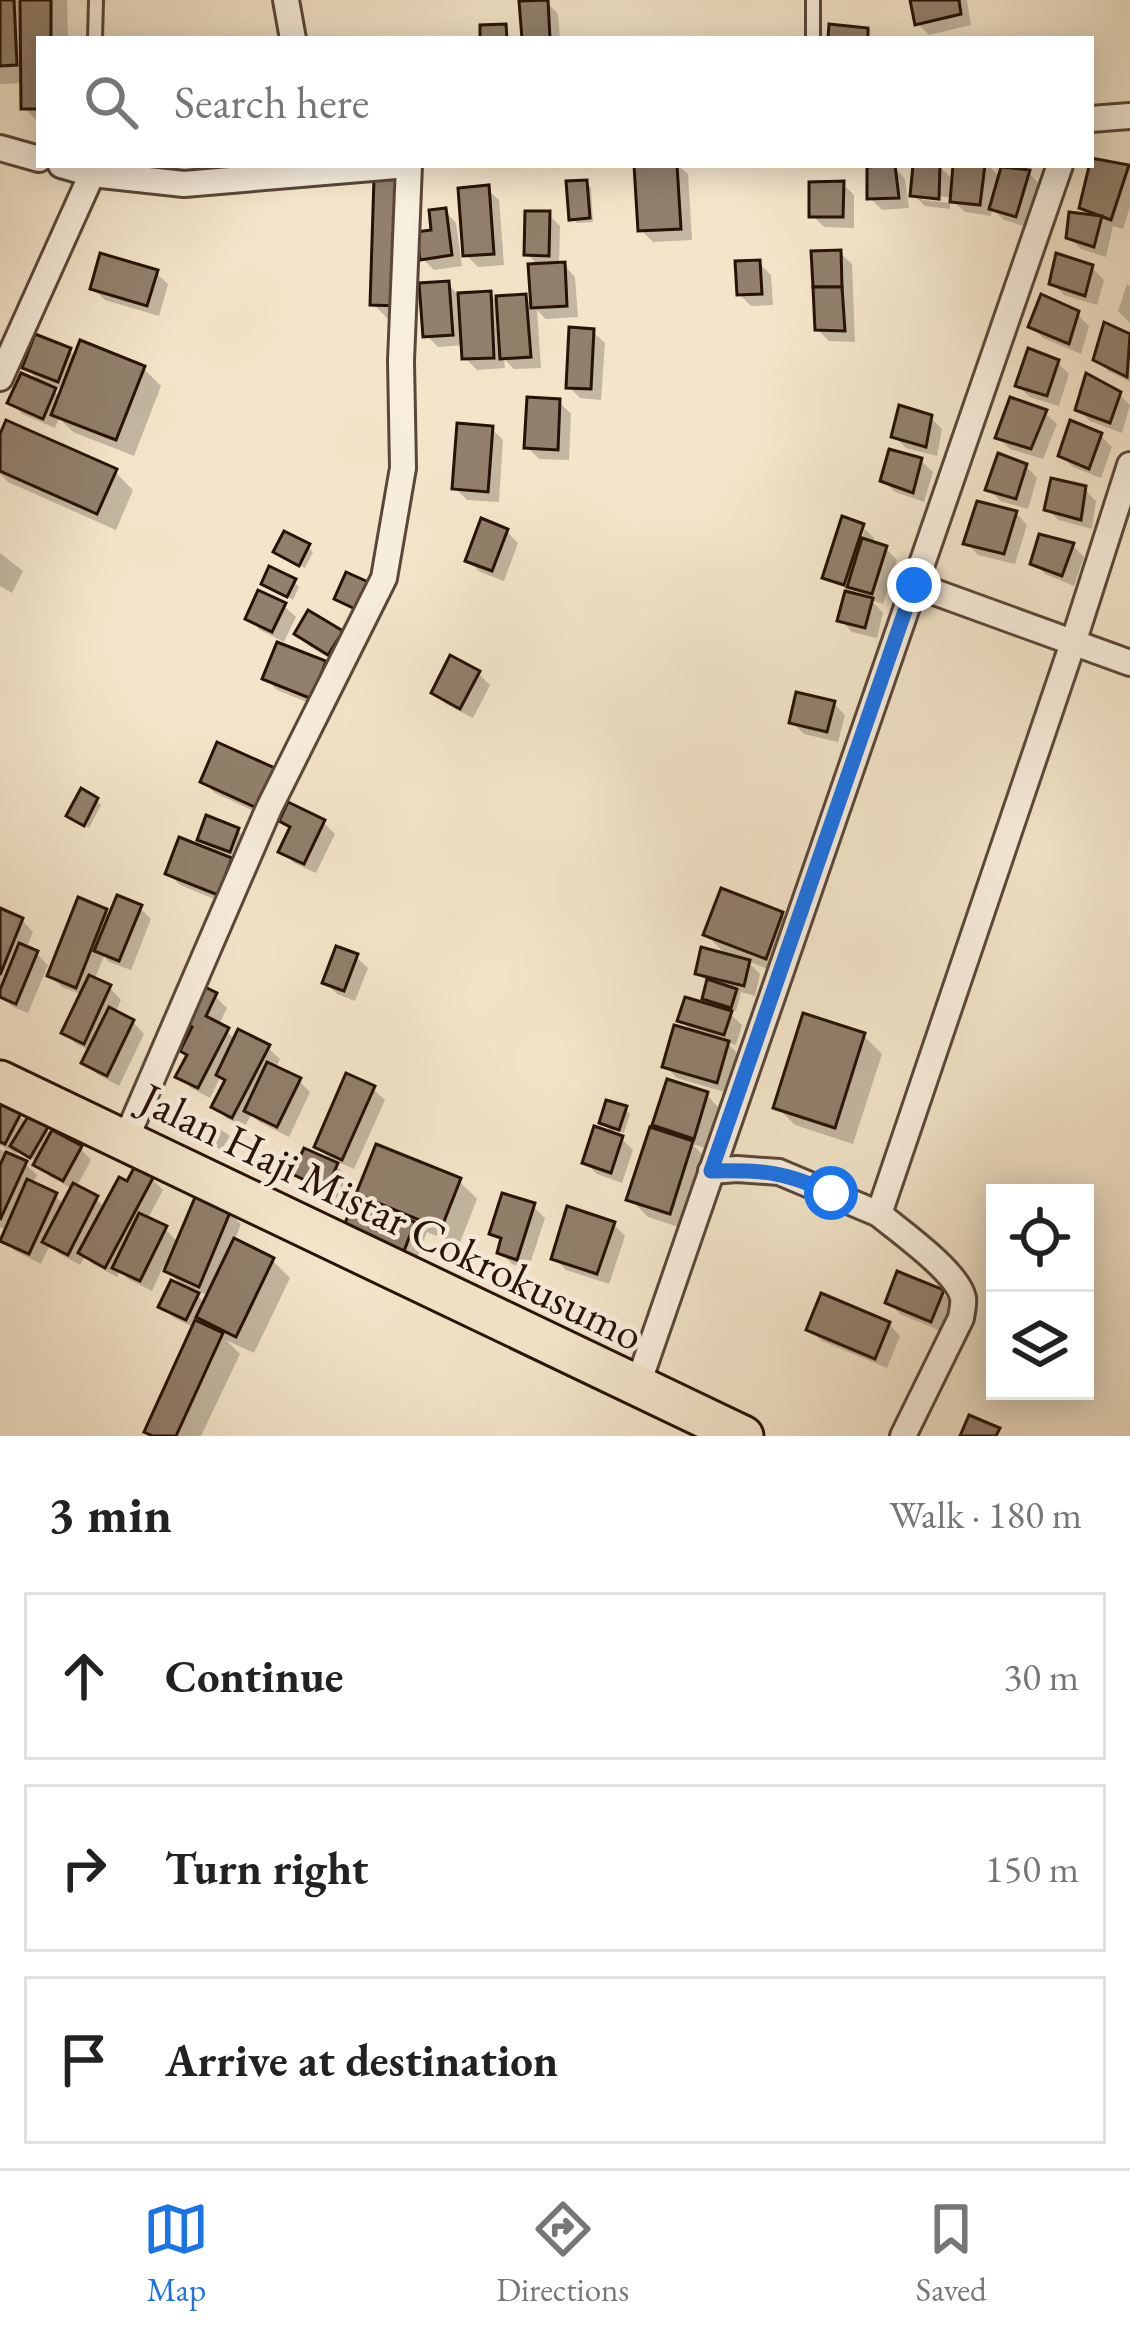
<!DOCTYPE html>
<html lang="en">
<head>
<meta charset="utf-8">
<style>
	:root { --surface:#fff; --page:#f2f2f2; --text:#222; --muted:#767676; --line:#e0e0e0; --accent:#1a73e8 }
	body { margin:0; font-family:"EB Garamond",serif; background:var(--page); color:var(--text) }
	.controls { position:absolute; right:36px; bottom:36px; display:grid; overflow:hidden; border-radius:0px; box-shadow:0 6px 30px #0003 }
	.controls button { width:108px; height:108px; display:grid; place-items:center; padding:0; border:0; border-bottom:3px solid var(--line); background:var(--surface); color:var(--text); font:60px sans-serif }
	.stop { position:absolute; width:36px; height:36px; margin:-27px; border:9px solid #1a73e8; border-radius:50%; background:#fff }
	.stop.end { background:#1a73e8; border-color:#fff; box-shadow:0 3px 12px #0008 }
	.list { margin:0; padding:0; list-style:none }
	h2 { display:flex; justify-content:space-between; align-items:center; height:156px; margin:0; padding:0 48px; font-size:51px }
	h2 small { font-size:39px; font-weight:400; color:var(--muted) }
	.list li { display:grid; grid-template-columns:78px 1fr auto; gap:36px; align-items:center; box-sizing:border-box; height:168px; margin:0 24px 24px; padding:0 24px; border:3px solid var(--line); border-radius:0px }
	.list b { display:block; font-size:45px; white-space:nowrap }
	.list em { font-size:39px; font-style:normal; color:var(--muted) }
	.icon { flex:none; width:66px; height:66px; fill:none; stroke:currentColor; stroke-width:2; stroke-linecap:round; stroke-linejoin:round }
	.map { position:relative; flex:none; width:1130px; height:1436px; overflow:hidden }
	.search { position:absolute; background:var(--surface); box-shadow:0 6px 30px #0003; left:36px; right:36px; top:36px; height:132px; display:flex; align-items:center; gap:30px; box-sizing:border-box; padding:0 42px; border-radius:0px; color:var(--muted); font-size:45px }
	.sheet { height:732px; background:var(--surface) }
	nav { display:flex; justify-content:space-around; align-items:center; box-sizing:border-box; height:168px; border-top:3px solid var(--line); background:var(--surface); font-size:33px; color:var(--muted) }
	nav a { display:grid; justify-items:center; gap:6px }
	nav .on { color:var(--accent) }
	.map>svg:first-child { display:block }
</style>
</head>
<body>
<div class="map">
<svg width="1130" height="1436" viewBox="0 0 1130 1436">
	<rect width="100%" height="100%" fill="#f4e5ca"/>
	<filter id="stains"><feTurbulence type="fractalNoise" baseFrequency=".00167" numOctaves="4"/><feColorMatrix values="0 0 0 0 .2 0 0 0 0 .09 0 0 0 0 .02 0 0 0 .5 -.17"/></filter>
	<radialGradient id="worn" r=".72"><stop offset=".6" stop-color="#630" stop-opacity="0"/><stop offset="1" stop-color="#630" stop-opacity=".3"/></radialGradient>
	<!-- shadow -->
	<g fill="#0003" fill-rule="evenodd">
		<polygon points="0,0 17,0 23,5 23,0 67,0 68,39 39,39 39,123 24,108 24,83 0,84"/>
		<polygon points="913,0 967,0 971,25 929,35 917,23"/>
		<polygon points="547,2 558,14 560,39 525,39"/>
		<polygon points="1093,162 1130,168 1130,207 1123,229 1113,226 1106,257 1081,249 1069,237 1093,218 1082,207"/>
		<polygon points="637,165 678,165 688,174 692,240 653,242 641,230"/>
		<polygon points="956,165 988,165 1001,178 1029,173 1040,185 1027,227 1004,220 992,208 991,216 965,212 954,202 955,198 922,194 922,200 950,203 950,209 925,206 913,194 939,166 955,182"/>
		<polygon points="894,167 905,179 909,208 882,210 870,198"/>
		<polygon points="402,182 420,200 419,234 435,232 445,211 456,223 462,266 434,270 418,254 416,323 391,322 373,304"/>
		<polygon points="586,183 591,188 593,222 577,223 572,218"/>
		<polygon points="843,184 854,195 854,228 824,227 812,215"/>
		<polygon points="487,189 499,200 504,265 478,267 466,255"/>
		<polygon points="548,214 560,226 559,265 564,265 575,277 578,317 546,319 537,310 541,368 514,369 504,359 505,368 477,370 465,358 464,345 438,347 426,335 448,284 459,296 490,294 495,299 525,297 534,306 540,267 527,254"/>
		<polygon points="840,253 852,264 855,342 829,341 817,329"/>
		<polygon points="759,263 771,275 773,305 751,306 739,294"/>
		<polygon points="1092,268 1104,280 1097,305 1064,295 1052,283"/>
		<polygon points="156,273 168,284 159,316 105,300 93,289"/>
		<polygon points="1127,284 1130,286 1130,323 1118,311"/>
		<polygon points="1077,314 1089,326 1081,354 1043,338 1031,326"/>
		<polygon points="1106,327 1130,337 1130,382 1108,371 1096,359"/>
		<polygon points="593,332 605,343 601,400 580,398 569,387"/>
		<path d="M69 350 76 358 143 368 161 386 134 456 73 432 59 418 55 428 22 414 11 403 44 386 25 367ZM45 382 64 389 61 398Z"/>
		<polygon points="1057,362 1069,374 1059,406 1030,397 1018,386"/>
		<polygon points="1120,395 1130,405 1122,433 1090,421 1078,409"/>
		<polygon points="559,402 571,414 569,460 539,459 527,447"/>
		<polygon points="1045,413 1057,424 1043,459 1010,449 998,438"/>
		<polygon points="930,417 942,429 937,456 906,448 894,436"/>
		<polygon points="491,428 503,440 499,502 467,500 455,488"/>
		<polygon points="1100,435 1112,447 1101,478 1073,467 1061,455"/>
		<polygon points="0,442 115,472 133,490 116,530 8,482 0,474"/>
		<polygon points="921,461 933,472 924,502 895,492 883,480"/>
		<polygon points="1026,466 1037,478 1028,509 1000,501 989,489"/>
		<polygon points="1084,489 1096,501 1092,529 1059,520 1047,509"/>
		<polygon points="1016,513 1027,525 1015,564 978,555 967,543"/>
		<polygon points="865,529 874,538 872,544 885,548 897,560 883,604 871,600 883,613 877,638 852,632 841,620 845,591"/>
		<polygon points="507,532 518,543 504,581 480,572 468,560"/>
		<polygon points="1072,545 1084,557 1074,586 1045,574 1033,563"/>
		<polygon points="308,547 313,552 305,568 282,557"/>
		<polygon points="0,553 23,571 12,593 0,586"/>
		<polygon points="294,582 299,587 293,600 264,583"/>
		<polygon points="284,606 296,617 284,642 260,630 248,618"/>
		<polygon points="341,633 352,644 340,665 309,646 298,634"/>
		<polygon points="325,664 336,676 324,709 277,690 266,679"/>
		<polygon points="478,673 490,685 473,718 446,704 434,692"/>
		<polygon points="833,703 845,715 838,742 804,734 792,722"/>
		<polygon points="219,746 271,819 215,793 203,782"/>
		<polygon points="96,800 101,805 89,828 75,821"/>
		<polygon points="283,821 323,822 335,834 316,873 294,863 282,851 292,830"/>
		<polygon points="237,830 249,842 241,862 225,856 242,872 229,905 180,885 168,873 217,855 200,839"/>
		<polygon points="140,908 151,919 131,970 109,962 104,956 94,980 110,988 121,1000 115,1013 133,1022 144,1034 119,1086 97,1074 85,1063 91,1051 76,1044 65,1032 83,995 62,987 50,975 105,911 111,917"/>
		<polygon points="0,911 22,920 33,932 26,949 36,953 48,965 28,1013 13,1007 0,997"/>
		<polygon points="782,914 800,932 784,975 747,961 760,974 755,996 741,992 736,1011 723,1007 742,1025 736,1045 726,1042 739,1055 728,1093 677,1078 665,1066 694,1034 681,1020 717,1010 705,998 709,984 698,973 729,958 706,934"/>
		<polygon points="356,957 368,968 355,1001 337,994 326,983"/>
		<polygon points="215,996 227,1008 218,1026 237,1040 268,1048 280,1059 275,1069 299,1081 310,1092 289,1137 259,1122 251,1114 245,1127 226,1118 215,1106 227,1082 221,1076 210,1098 191,1088 179,1076 189,1056 183,1050"/>
		<polygon points="864,1036 882,1054 853,1144 795,1125 777,1107"/>
		<polygon points="373,1089 385,1100 354,1169 329,1158 317,1146"/>
		<polygon points="707,1095 718,1107 705,1148 692,1144 709,1161 688,1230 648,1217 630,1199 667,1135 656,1124"/>
		<path d="M0 1105 19 1115 27 1123 46 1129 53 1136 80 1148 91 1160 76 1188 96 1199 105 1208 128 1185 152 1179 163 1190 147 1220 165 1229 179 1243 230 1213 241 1224 234 1242 272 1260 290 1278 254 1353 226 1340 240 1354 201 1436H152L147 1431 195 1328 174 1318 162 1307 186 1289 163 1267 152 1291 128 1279 120 1271 117 1277 93 1264 85 1256 80 1265 58 1253 50 1245 41 1264 15 1251 3 1240 7 1231 0 1227V1149L25 1164 37 1175 32 1185 55 1196 65 1205 73 1189 49 1176 37 1164 38 1162 18 1150 17 1154 0 1145ZM189 1287 210 1296 206 1304Z"/>
		<polygon points="625,1109 630,1114 624,1133 612,1129 633,1150 622,1183 597,1174 586,1163 616,1137 602,1122"/>
		<polygon points="214,1125 230,1136 221,1150 206,1140"/>
		<polygon points="336,1166 348,1177 338,1199 307,1185 296,1174"/>
		<polygon points="459,1181 477,1199 459,1245 427,1232 413,1269 376,1210 360,1194"/>
		<polygon points="533,1206 545,1218 528,1270 512,1264 500,1252 503,1243 492,1233"/>
		<polygon points="613,1224 625,1236 609,1284 566,1270 554,1258"/>
		<polygon points="942,1293 954,1305 943,1332 900,1314 888,1302"/>
		<polygon points="889,1324 900,1336 887,1368 822,1341 810,1330"/>
	</g>
	<!-- building -->
	<g fill="#92806c" stroke="#271207" stroke-width="3">
		<polygon points="0,0 14,0 17,65 0,66"/>
		<polygon points="20,0 51,0 51,39 39,39 39,109 21,109"/>
		<polygon points="548,0 550,39 522,39 519,1"/>
		<polygon points="910,0 959,0 961,14 915,25"/>
		<polygon points="506,24 507,39 480,39 480,25"/>
		<polygon points="829,24 868,28 868,39 828,39"/>
		<polygon points="1091,158 1129,165 1111,220 1079,208"/>
		<polygon points="634,165 677,165 681,229 638,231"/>
		<polygon points="895,165 899,198 867,199 867,167"/>
		<polygon points="913,165 940,165 939,199 910,196"/>
		<polygon points="953,165 985,165 980,205 950,202"/>
		<polygon points="1001,167 1030,170 1016,217 989,209"/>
		<polygon points="374,178 403,179 400,306 370,305"/>
		<polygon points="587,180 590,218 569,220 566,181"/>
		<polygon points="844,181 843,217 809,217 809,182"/>
		<polygon points="489,185 494,254 463,256 458,188"/>
		<polygon points="446,208 452,255 420,260 416,232 431,230 429,210"/>
		<polygon points="525,211 550,211 549,256 524,255"/>
		<polygon points="1069,212 1102,216 1094,247 1066,238"/>
		<polygon points="841,250 842,287 813,287 811,251"/>
		<polygon points="100,253 158,270 147,306 90,289"/>
		<polygon points="1056,253 1093,265 1085,296 1049,284"/>
		<polygon points="760,260 762,294 737,295 735,261"/>
		<polygon points="565,262 567,306 531,308 528,264"/>
		<polygon points="449,281 453,335 423,337 419,283"/>
		<polygon points="813,287 842,287 845,331 815,330"/>
		<polygon points="491,291 494,358 462,359 458,293"/>
		<polygon points="526,294 531,357 500,359 496,296"/>
		<polygon points="1041,294 1079,311 1069,344 1028,327"/>
		<polygon points="1104,322 1130,334 1127,377 1093,360"/>
		<polygon points="569,327 594,329 591,389 566,388"/>
		<polygon points="35,334 71,348 58,382 22,368"/>
		<polygon points="80,340 145,366 116,440 51,415"/>
		<polygon points="1028,348 1059,360 1047,396 1015,386"/>
		<polygon points="21,373 56,388 43,419 7,403"/>
		<polygon points="1086,373 1121,392 1110,423 1075,410"/>
		<polygon points="527,397 560,399 558,450 524,448"/>
		<polygon points="1010,397 1047,410 1031,449 995,438"/>
		<polygon points="899,405 932,415 926,447 891,437"/>
		<polygon points="6,420 117,469 97,514 0,471 0,434"/>
		<polygon points="1070,420 1102,433 1089,469 1058,456"/>
		<polygon points="457,423 493,426 488,492 452,489"/>
		<polygon points="889,449 922,458 913,493 880,481"/>
		<polygon points="998,453 1027,464 1016,499 985,490"/>
		<polygon points="1051,478 1086,486 1081,520 1044,510"/>
		<polygon points="977,501 1017,511 1004,554 963,544"/>
		<polygon points="842,516 864,524 844,585 822,578"/>
		<polygon points="481,518 508,529 492,571 465,561"/>
		<polygon points="284,531 310,544 299,566 273,552"/>
		<polygon points="1039,534 1074,543 1062,576 1030,564"/>
		<polygon points="862,538 887,546 872,594 847,587"/>
		<polygon points="269,566 296,579 287,597 261,584"/>
		<polygon points="346,572 377,586 364,613 334,599"/>
		<polygon points="258,590 286,603 272,632 245,619"/>
		<polygon points="845,591 873,598 865,628 837,621"/>
		<polygon points="308,610 343,631 328,655 294,634"/>
		<polygon points="277,642 326,661 312,699 262,679"/>
		<polygon points="450,655 480,671 460,709 431,693"/>
		<polygon points="796,692 835,701 827,732 789,723"/>
		<polygon points="217,742 277,769 259,809 200,782"/>
		<polygon points="81,788 98,798 84,826 66,816"/>
		<polygon points="288,802 325,820 304,864 278,852 290,827 279,821"/>
		<polygon points="206,815 239,828 230,852 197,840"/>
		<polygon points="179,837 232,858 218,895 165,874"/>
		<polygon points="721,888 783,912 766,959 703,935"/>
		<polygon points="117,895 142,905 119,961 94,951"/>
		<polygon points="78,897 107,909 76,988 47,976"/>
		<polygon points="0,908 23,918 0,975"/>
		<polygon points="19,943 38,951 16,1004 0,997 0,990"/>
		<polygon points="336,946 358,954 344,991 322,983"/>
		<polygon points="701,947 750,960 744,986 695,974"/>
		<polygon points="89,975 111,985 84,1044 61,1033"/>
		<polygon points="707,979 737,989 731,1008 702,999"/>
		<polygon points="205,987 217,993 206,1016 229,1028 198,1088 175,1077 187,1055 180,1051 192,1027 186,1024"/>
		<polygon points="685,997 732,1011 724,1035 677,1021"/>
		<polygon points="109,1007 134,1020 107,1076 81,1063"/>
		<polygon points="803,1013 865,1033 835,1128 773,1108"/>
		<polygon points="674,1025 729,1041 717,1083 662,1067"/>
		<polygon points="238,1029 270,1045 232,1118 211,1107 225,1080 216,1075"/>
		<polygon points="267,1062 301,1078 277,1127 244,1111"/>
		<polygon points="346,1073 375,1086 342,1160 314,1147"/>
		<polygon points="667,1079 708,1092 694,1139 652,1125"/>
		<polygon points="606,1100 627,1106 619,1130 599,1123"/>
		<polygon points="0,1102 21,1113 5,1144 0,1142"/>
		<polygon points="29,1115 48,1127 30,1158 10,1146"/>
		<polygon points="594,1126 623,1136 611,1173 582,1163"/>
		<polygon points="650,1127 693,1141 670,1214 626,1200"/>
		<polygon points="52,1130 82,1146 63,1181 33,1165"/>
		<polygon points="376,1144 461,1178 441,1229 356,1194"/>
		<polygon points="304,1148 338,1163 326,1190 292,1174"/>
		<polygon points="6,1152 27,1161 0,1220 0,1165"/>
		<polygon points="135,1166 154,1176 105,1268 78,1253 119,1177 127,1181"/>
		<polygon points="27,1179 57,1193 29,1254 0,1241"/>
		<polygon points="73,1183 98,1196 68,1255 42,1242"/>
		<polygon points="502,1193 535,1203 517,1260 497,1253 501,1238 489,1234"/>
		<polygon points="196,1195 231,1210 199,1287 164,1271"/>
		<polygon points="355,1198 415,1222 401,1259 340,1236"/>
		<polygon points="567,1206 615,1222 597,1274 551,1259"/>
		<polygon points="139,1213 167,1226 140,1281 112,1268"/>
		<polygon points="234,1238 274,1258 236,1337 196,1317"/>
		<polygon points="897,1271 944,1290 931,1322 885,1303"/>
		<polygon points="171,1280 199,1293 186,1320 158,1307"/>
		<polygon points="821,1293 890,1322 875,1359 806,1330"/>
		<polygon points="195,1320 223,1333 176,1436 153,1436 144,1432"/>
		<polygon points="969,1415 1000,1428 996,1436 960,1436"/>
	</g>
	<g fill="none" stroke-linecap="round" stroke-linejoin="round">
		<!-- service casing -->
		<g stroke="#5a4738" stroke-width="18">
			<g id="service">
				<polyline points="95,39 96,0"/>
				<polyline points="813,39 813,0"/>
			</g>
		</g>
		<!-- minor casing -->
		<g stroke="#5a4738" stroke-width="30">
			<g id="minor">
				<polyline points="286,0 293,39"/>
				<polyline points="1091,119 1130,116"/>
				<polyline points="0,148 39,159"/>
				<polyline points="61,165 92,174 184,184 408,165"/>
				<polyline points="0,378 92,174"/>
				<polyline points="915,585 1130,663"/>
				<polyline points="125,1141 269,808 384,578 403,468 401,361 409,165"/>
				<polyline points="711,1171 737,1169 779,1172 879,1214"/>
				<polyline points="637,1387 1060,165"/>
				<path d="M903 1436 961 1318C962 1311 964 1305 963 1298 958 1272 899 1231 879 1214L1074 640 1130 465"/>
			</g>
		</g>
		<!-- primary casing -->
		<g stroke="#271207" stroke-width="45">
			<polyline id="primary" points="0,1081 743,1436"/>
		</g>
		<!-- service -->
		<use href="#service" stroke="#f8eedd" stroke-width="12"/>
		<!-- minor -->
		<use href="#minor" stroke="#f8eedd" stroke-width="24"/>
		<!-- primary -->
		<use href="#primary" stroke="#f4e5ca" stroke-width="39"/>
	</g>
	<g fill="none" stroke-linecap="round" stroke-linejoin="round">
		<!-- route -->
		<path stroke="#1a73e8" stroke-width="15" d="M831 1193C784 1171 762 1170 711 1171L914 585"/>
	</g>
	<g text-anchor="middle" dominant-baseline="central" stroke-width="9" stroke-linejoin="round" paint-order="stroke">
		<!-- street labels -->
		<g font-size="45" fill="#271207" stroke="#f8eedd">
			<text transform="translate(392 1216) rotate(26)">Jalan Haji Mistar Cokrokusumo</text>
		</g>
	</g>
	<rect width="100%" height="100%" filter="url(#stains)"/>
	<rect width="100%" height="100%" fill="url(#worn)"/>
</svg>
<div class="controls">
<button><svg class="icon" aria-label="locate" viewBox="0 0 24 24"><circle cx="12" cy="12" r="6"/><path d="M12 2v4M12 18v4M2 12h4M18 12h4"/></svg></button>
<button><svg class="icon" aria-label="layers" viewBox="0 0 24 24"><path d="M12 4l9 5-9 5-9-5zM3 14l9 5 9-5"/></svg></button>
</div>
<div class="stop" style="left:831px;top:1193px"></div>
<div class="stop end" style="left:914px;top:585px"></div>
<div class="search"><svg class="icon" aria-label="search" viewBox="0 0 24 24"><circle cx="10" cy="10" r="6"/><path d="M15 15l6 6"/></svg>Search here</div>
</div>
<section class="sheet">
<h2>3 min<small>Walk · 180 m</small></h2>
<ul class="list">
<li><svg class="icon" aria-label="ahead" viewBox="0 0 24 24"><path d="M12 20V5M6 11l6-6 6 6"/></svg><div><b>Continue</b></div><em>30 m</em></li>
<li><svg class="icon" aria-label="right" viewBox="0 0 24 24"><path d="M7 20v-9h11M14 6l5 5-5 5"/></svg><div><b>Turn right</b></div><em>150 m</em></li>
<li><svg class="icon" aria-label="arrive" viewBox="0 0 24 24"><path d="M6 21V4h12l-3 4 3 4H6"/></svg><div><b>Arrive at destination</b></div></li>
</ul>
</section>
<nav>
<a class="on"><svg class="icon" aria-label="map" viewBox="0 0 24 24"><path d="M3 6l6-2 6 2 6-2v14l-6 2-6-2-6 2zM9 4v14M15 6v14"/></svg>Map</a>
<a><svg class="icon" aria-label="directions" viewBox="0 0 24 24"><path d="M12 3l9 9-9 9-9-9zM9 14v-3h6M13 9l2 2-2 2"/></svg>Directions</a>
<a><svg class="icon" aria-label="saved" viewBox="0 0 24 24"><path d="M7 4h10v16l-5-4-5 4z"/></svg>Saved</a>
</nav>
</body>
</html>
